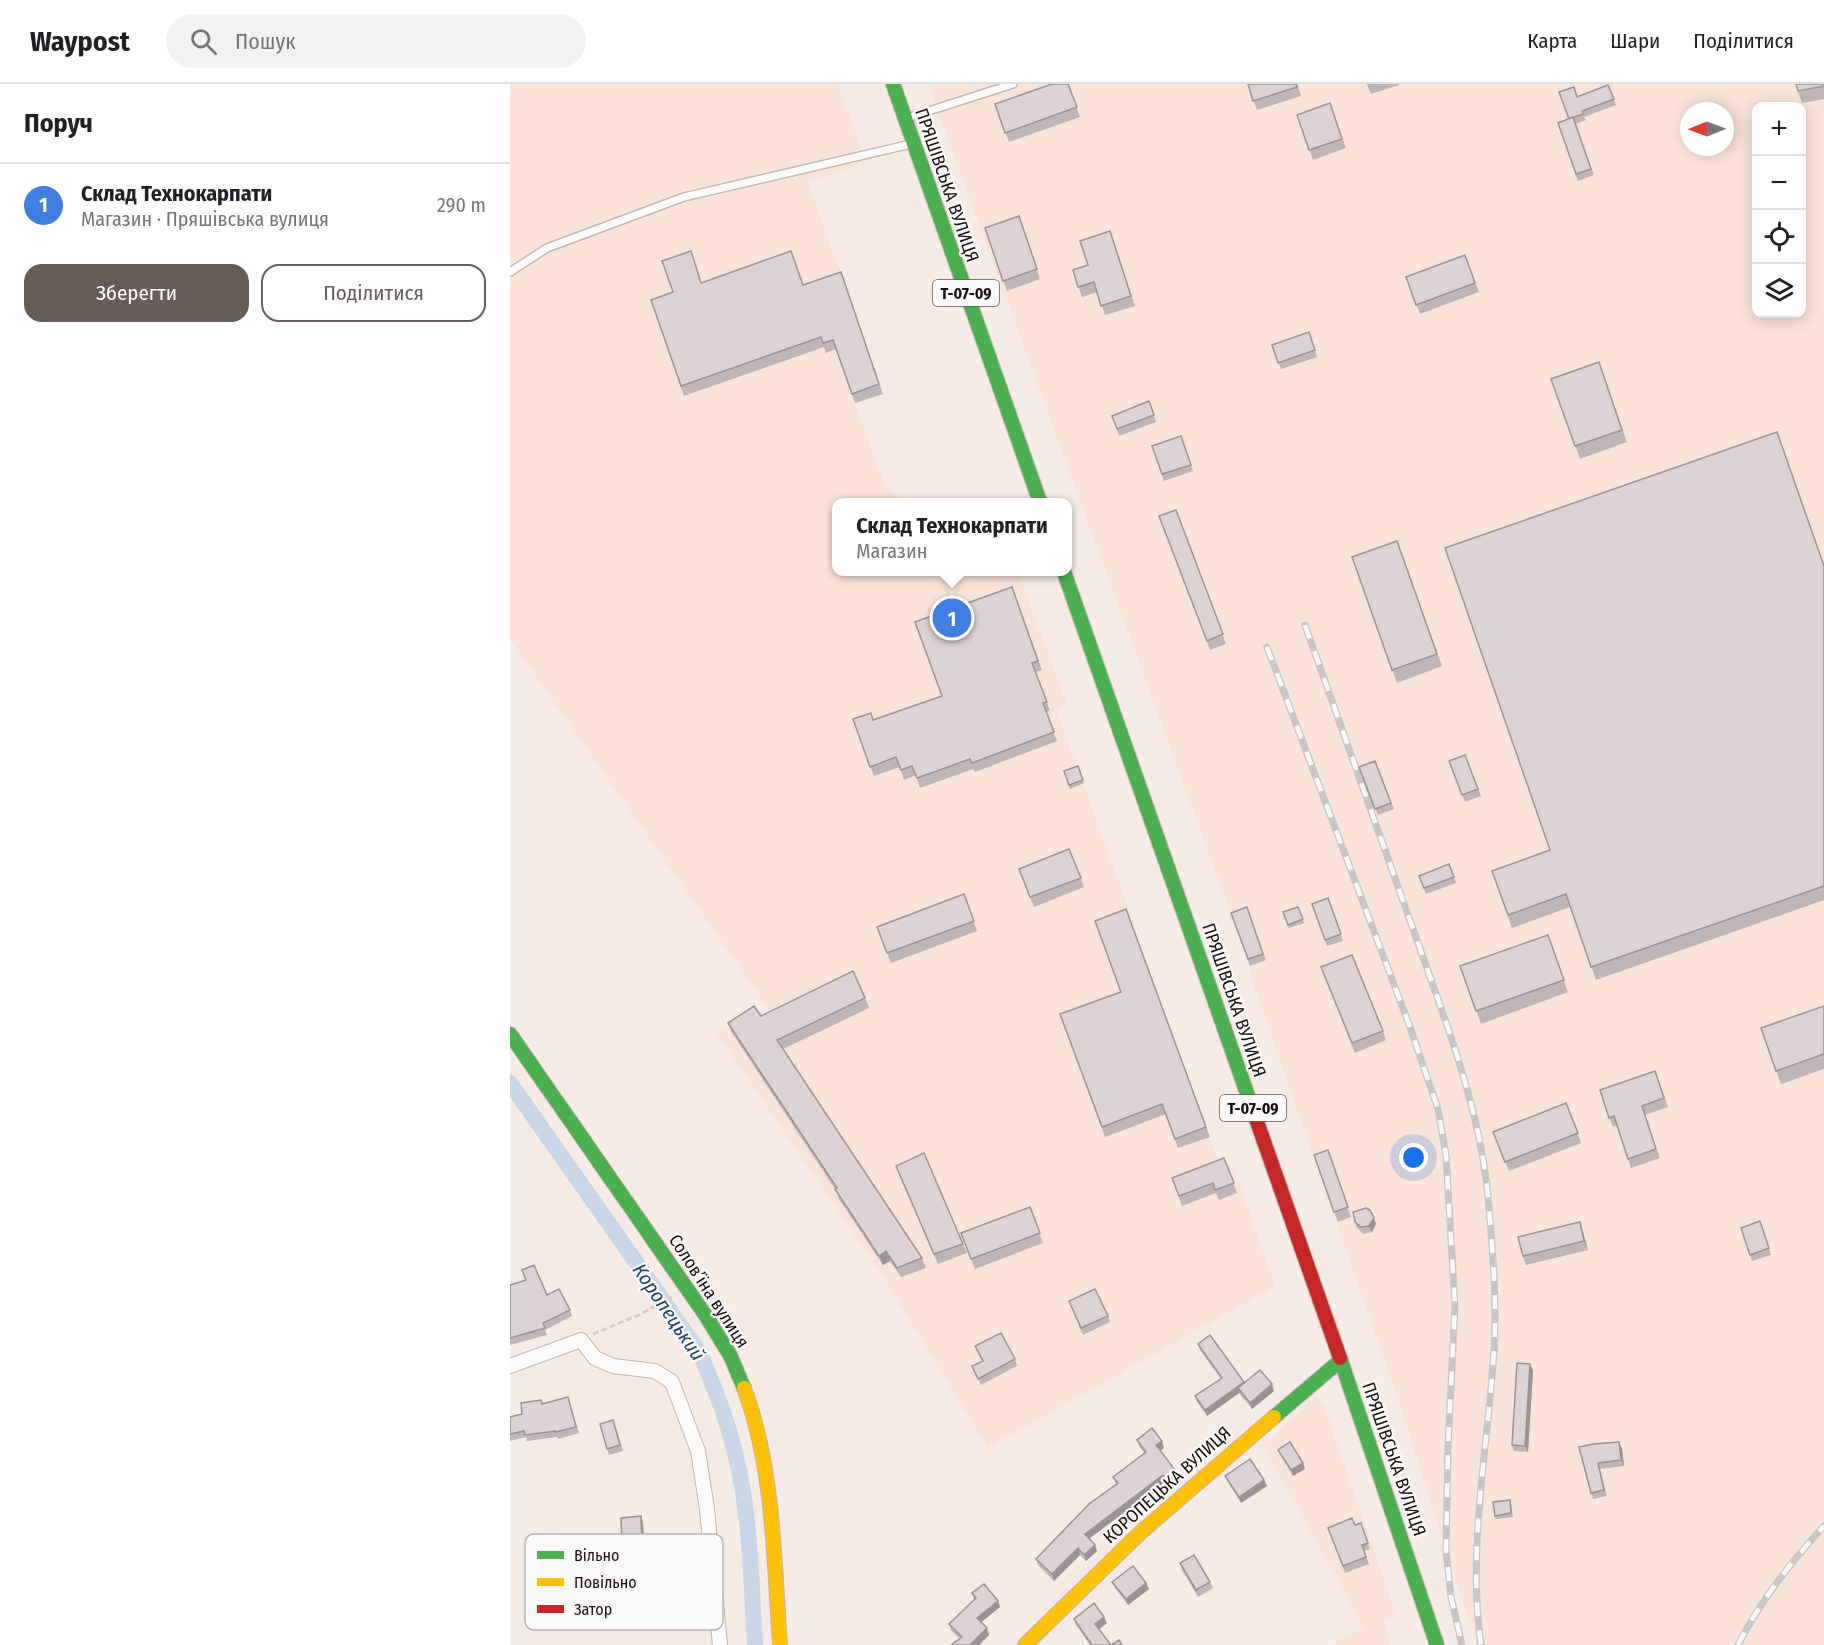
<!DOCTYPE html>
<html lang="uk">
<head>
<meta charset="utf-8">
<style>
	:root { --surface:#fff; --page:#f2f2f2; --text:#202124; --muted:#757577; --line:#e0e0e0; --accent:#675c57 }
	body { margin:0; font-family:"Fira Sans Condensed",sans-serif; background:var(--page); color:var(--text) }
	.controls { position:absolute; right:18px; top:18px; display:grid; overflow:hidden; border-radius:12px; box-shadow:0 3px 15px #0003 }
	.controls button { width:54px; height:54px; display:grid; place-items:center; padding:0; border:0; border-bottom:2px solid var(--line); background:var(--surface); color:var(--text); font:30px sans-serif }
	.compass { position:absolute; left:1170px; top:18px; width:54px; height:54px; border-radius:50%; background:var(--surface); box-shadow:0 3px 15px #0003; rotate:269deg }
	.you { position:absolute; left:904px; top:1074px; width:21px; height:21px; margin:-15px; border:4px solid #fff; border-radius:50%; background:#1a73e8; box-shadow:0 0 0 9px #1a73e833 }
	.badge { display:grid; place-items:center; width:39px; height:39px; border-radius:50%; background:var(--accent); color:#fff; font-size:20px; font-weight:700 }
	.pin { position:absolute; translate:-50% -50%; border:3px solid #fff; box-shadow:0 2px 6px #0006 }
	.popup { position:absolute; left:322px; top:414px; width:240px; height:78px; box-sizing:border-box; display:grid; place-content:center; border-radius:12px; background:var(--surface); filter:drop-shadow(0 2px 4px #0005); font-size:20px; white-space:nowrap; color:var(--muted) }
	.popup b { font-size:22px; color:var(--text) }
	.popup::after { content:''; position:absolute; left:50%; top:100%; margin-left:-12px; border:12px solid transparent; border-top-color:var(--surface) }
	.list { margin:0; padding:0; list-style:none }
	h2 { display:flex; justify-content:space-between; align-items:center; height:78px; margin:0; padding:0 24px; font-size:26px }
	h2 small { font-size:20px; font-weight:400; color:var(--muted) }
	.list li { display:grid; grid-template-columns:39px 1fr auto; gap:18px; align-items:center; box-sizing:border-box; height:84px; padding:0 24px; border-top:2px solid var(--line) }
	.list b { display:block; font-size:22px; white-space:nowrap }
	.list p { margin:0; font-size:20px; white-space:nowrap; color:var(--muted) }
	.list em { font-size:20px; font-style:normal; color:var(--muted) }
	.actions { display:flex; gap:12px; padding:18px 24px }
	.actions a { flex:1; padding:14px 0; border:2px solid var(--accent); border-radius:18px; text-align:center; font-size:21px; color:var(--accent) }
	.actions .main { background:var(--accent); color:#fff }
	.icon { flex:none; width:33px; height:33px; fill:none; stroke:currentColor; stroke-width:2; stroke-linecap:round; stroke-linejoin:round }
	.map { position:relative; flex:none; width:1314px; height:1561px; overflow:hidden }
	header { display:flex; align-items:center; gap:36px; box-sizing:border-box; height:84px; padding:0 30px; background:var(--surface); border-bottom:2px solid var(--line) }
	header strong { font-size:28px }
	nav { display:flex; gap:33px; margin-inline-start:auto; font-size:21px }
	.search { width:420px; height:54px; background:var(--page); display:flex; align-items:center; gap:15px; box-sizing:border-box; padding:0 21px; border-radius:33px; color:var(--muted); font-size:22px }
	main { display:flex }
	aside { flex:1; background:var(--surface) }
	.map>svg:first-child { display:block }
</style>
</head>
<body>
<header>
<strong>Waypost</strong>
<div class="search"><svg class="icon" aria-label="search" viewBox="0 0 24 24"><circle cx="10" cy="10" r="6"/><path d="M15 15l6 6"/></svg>Пошук</div>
<nav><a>Карта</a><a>Шари</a><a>Поділитися</a></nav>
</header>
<main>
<aside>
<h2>Поруч<small></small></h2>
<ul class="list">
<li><span class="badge" style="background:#3f7fe0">1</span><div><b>Склад Технокарпати</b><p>Магазин · Пряшівська вулиця</p></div><em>290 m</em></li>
</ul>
<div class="actions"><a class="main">Зберегти</a><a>Поділитися</a></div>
</aside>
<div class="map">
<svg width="1314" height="1561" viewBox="0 0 1314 1561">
	<rect width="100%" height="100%" fill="#f6ebe5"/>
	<!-- built -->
	<g fill="#fae3d8" fill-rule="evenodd">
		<polygon points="0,0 328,0 356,78 298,98 373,310 345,320 376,404 393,416 387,418 326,418 326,488 508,488 557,620 546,625 622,834 619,835 711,1085 723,1081 765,1202 478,1364 374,1194 206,948 212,945 215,948 249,925 257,938 265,934 0,555"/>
		<path d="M418 0H1314V1561H967L886 1309 739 887 740 882ZM1246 22H1292V230H1246ZM1179 27H1215V63H1179Z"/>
		<polygon points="808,1316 813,1319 886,1531 873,1536 881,1561 821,1561 854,1544 753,1361 800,1318"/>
	</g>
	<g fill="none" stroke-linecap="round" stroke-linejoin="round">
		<!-- canal -->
		<path stroke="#c8d6e8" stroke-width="16" d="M0 999 190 1269C204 1303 218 1337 226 1373 241 1434 241 1499 245 1561"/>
		<!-- lane casing -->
		<g stroke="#c1b6b0" stroke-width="10">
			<g id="lane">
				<polyline points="397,34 503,0"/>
				<polyline points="0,188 37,164 174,113 401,60"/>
			</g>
		</g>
		<!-- street casing -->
		<g stroke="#c1b6b0" stroke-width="16">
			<polyline id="street" points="0,1282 71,1256 85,1274 103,1282 145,1287 162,1298 188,1367 197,1425 210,1561"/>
		</g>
		<!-- fast casing -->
		<g stroke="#c1b6b0" stroke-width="16">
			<g id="fast">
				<polyline points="383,0 530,418"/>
				<polyline points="554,488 744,1029"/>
				<polyline points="0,950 196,1232 220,1271 234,1304"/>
				<polyline points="830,1274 927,1561"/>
				<polyline points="764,1333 831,1276"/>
			</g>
		</g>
		<!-- slow casing -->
		<g stroke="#c1b6b0" stroke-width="16">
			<g id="slow">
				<path d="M234 1304C264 1383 264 1478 270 1561"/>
				<polyline points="515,1561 629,1450 764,1333"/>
			</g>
		</g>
		<!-- jam casing -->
		<g stroke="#c1b6b0" stroke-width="16">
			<polyline id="jam" points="744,1029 830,1274"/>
		</g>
		<!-- path -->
		<polyline stroke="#d2cecc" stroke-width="3" stroke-dasharray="6 3" stroke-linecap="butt" points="83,1250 129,1231 163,1212"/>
		<!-- lane -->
		<use href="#lane" stroke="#fefcfb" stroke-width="7"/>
		<!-- street -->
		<use href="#street" stroke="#fefcfb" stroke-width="14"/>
		<!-- fast -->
		<use href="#fast" stroke="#4caf50" stroke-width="14"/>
		<!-- slow -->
		<use href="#slow" stroke="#ffc107" stroke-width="14"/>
		<!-- jam -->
		<use href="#jam" stroke="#c62828" stroke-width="14"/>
		<!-- rail casing -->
		<g stroke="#c8c5c4" stroke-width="7">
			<g id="rail">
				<path d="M795 541C831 642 867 743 903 845 935 936 972 1027 979 1124 983 1171 987 1219 984 1266 978 1364 957 1464 971 1561"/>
				<polyline points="757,563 900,943 928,1025 936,1071 945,1222 938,1362 936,1467 941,1513 952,1561"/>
				<path d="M1228 1561C1250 1517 1281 1478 1314 1442"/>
			</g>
		</g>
		<!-- rail -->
		<use href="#rail" stroke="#fafafa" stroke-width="4.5" stroke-dasharray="14" stroke-linecap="butt"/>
	</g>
	<!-- wall -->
	<g fill="#beb5b6">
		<polygon points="558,0 570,33 499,58 485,20"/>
		<polygon points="738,0 787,0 791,12 747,26"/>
		<polygon points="857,0 889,0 889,1 861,10"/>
		<polygon points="1314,0 1314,15 1292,19 1288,7"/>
		<polygon points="1098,1 1106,21 1074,33 1076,36 1066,40 1084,91 1068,97 1048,39 1059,35 1068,13"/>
		<polygon points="820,19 836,64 803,76 787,31"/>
		<polygon points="509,132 530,195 497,207 475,144"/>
		<polygon points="600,147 625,222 595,231 587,208 572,213 563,186 578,181"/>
		<polygon points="955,171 969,208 910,230 896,193"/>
		<polygon points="331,188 373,310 345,319 326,265 316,269 314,263 174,312 141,216 192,198 293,201"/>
		<polygon points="799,248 807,273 771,285 762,261"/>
		<polygon points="1089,278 1117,358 1070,375 1041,295"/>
		<polygon points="639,317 646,338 609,352 602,332"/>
		<polygon points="671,352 683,387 654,397 642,362"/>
		<polygon points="666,426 716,560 700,566 649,432"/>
		<polygon points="887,457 932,582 887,599 842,473"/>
		<polygon points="1314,481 1314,816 1086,896 1060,823 1002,844 982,787 1040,766"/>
		<polygon points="502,503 532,586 526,588 540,627 536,628 547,657 465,688 463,685 410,704 406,691 394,696 390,683 364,692 343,635 363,636 432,612"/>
		<polygon points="955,671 971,712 955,718 939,677"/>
		<polygon points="865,677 884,725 868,731 849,683"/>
		<polygon points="568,682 574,699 560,705 554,687"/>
		<polygon points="559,765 574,803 524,823 509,785"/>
		<polygon points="939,780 946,799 916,810 909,792"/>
		<polygon points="454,810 467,847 381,879 367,843"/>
		<polygon points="818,814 833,857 817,862 802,820"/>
		<polygon points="737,823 756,876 740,882 721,829"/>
		<polygon points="788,823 794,839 779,844 773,828"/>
		<polygon points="616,825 700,1053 668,1064 656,1030 595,1053 550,930 611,908"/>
		<polygon points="1038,851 1058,908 971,940 950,882"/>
		<polygon points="815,893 873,947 876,956 845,969"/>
		<polygon points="355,914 359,924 273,965 412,1174 416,1184 391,1193 380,1177 373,1181 329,1115 325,1105 222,949 218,939 251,932"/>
		<polygon points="1314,922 1314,985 1271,1000 1251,944"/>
		<polygon points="1145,987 1158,1023 1135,1031 1150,1074 1121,1084 1107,1041 1103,1043 1090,1006"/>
		<polygon points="1056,1019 1071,1059 999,1087 983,1048"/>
		<polygon points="818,1066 841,1133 828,1138 804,1071"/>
		<polygon points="714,1074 727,1109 709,1116 706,1109 672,1122 662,1094"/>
		<polygon points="386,1082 453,1160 457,1169 428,1180"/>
		<polygon points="520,1123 533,1159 465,1185 451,1149"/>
		<polygon points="1250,1137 1261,1171 1242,1177 1231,1144"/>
		<polygon points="845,1138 866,1140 862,1148 853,1150 847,1144"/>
		<polygon points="1070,1138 1078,1166 1016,1181 1013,1172"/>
		<polygon points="0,1201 37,1211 60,1226 62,1232 35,1246 37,1251 0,1261"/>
		<polygon points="559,1217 598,1232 600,1238 573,1251"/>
		<polygon points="688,1260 734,1299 764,1307 742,1325 729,1309 697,1332 687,1318 685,1312 711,1295 690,1266"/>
		<polygon points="465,1262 505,1275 507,1282 471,1301 462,1282 472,1277"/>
		<polygon points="1023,1286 1018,1368 1004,1367 1002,1361"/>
		<polygon points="58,1313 69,1349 48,1355 47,1353 17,1357 16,1353 0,1357 0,1333 12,1330 31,1316 33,1320"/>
		<polygon points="106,1343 113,1367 99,1371 97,1365"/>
		<polygon points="627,1356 654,1364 650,1367 667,1393 657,1400 655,1398 579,1455 585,1461 587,1467 576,1477 570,1471 544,1497 528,1481 526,1475 606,1400 603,1393 634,1369 629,1362"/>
		<polygon points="1069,1363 1112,1365 1114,1382 1090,1385 1097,1412 1083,1415"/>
		<polygon points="768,1366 795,1385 783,1392 771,1372"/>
		<polygon points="715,1392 754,1396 757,1402 731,1419 718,1398"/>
		<polygon points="1001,1419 1003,1433 986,1435 985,1432"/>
		<polygon points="131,1432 133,1439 136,1493 116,1494 113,1488"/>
		<polygon points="851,1439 860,1465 854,1467 859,1480 835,1489 818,1444 845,1441"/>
		<polygon points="86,1464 87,1493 67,1493 65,1487"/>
		<polygon points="670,1479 700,1498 703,1504 688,1513 672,1486"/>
		<polygon points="602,1498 636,1499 639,1505 618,1521 605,1504"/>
		<polygon points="462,1509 488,1517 490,1523 471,1538 479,1551 469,1561 441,1561 450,1555 441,1546 439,1540 464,1516"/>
		<polygon points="564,1535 597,1539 589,1545 601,1561 580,1561 566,1541"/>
	</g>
	<!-- shaded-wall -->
	<g fill="#9b9394">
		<polygon points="864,1134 866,1140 862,1148 859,1142"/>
		<polygon points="1070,1138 1073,1148 1078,1166 1074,1157"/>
		<polygon points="376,1167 380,1177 373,1181 369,1172"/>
		<polygon points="1020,1280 1023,1286 1018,1368 1015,1362"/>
		<polygon points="734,1298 736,1304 728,1304 729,1309 697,1332 695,1326"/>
		<polygon points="762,1300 764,1307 742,1325 740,1319"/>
		<polygon points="652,1357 654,1364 649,1368 646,1361"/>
		<polygon points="1109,1358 1112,1365 1114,1382 1111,1376"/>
		<polygon points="793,1379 795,1385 783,1392 781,1386"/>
		<polygon points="665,1386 667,1393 657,1400 655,1394"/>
		<polygon points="653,1391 655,1398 577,1456 575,1450"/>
		<polygon points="754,1396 757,1402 731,1419 729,1413"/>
		<polygon points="131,1432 133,1439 136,1493 133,1487"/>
		<polygon points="84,1458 86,1464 87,1493 85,1486"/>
		<polygon points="585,1461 587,1467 576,1477 574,1471"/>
		<polygon points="568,1464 570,1471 544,1497 542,1490"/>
		<polygon points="636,1499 639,1505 618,1521 616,1515"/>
		<polygon points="488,1517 490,1523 469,1540 467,1534"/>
		<polygon points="594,1533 597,1539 587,1547 585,1540"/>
		<polygon points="477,1544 479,1551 469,1561 460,1561"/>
	</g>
	<!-- building -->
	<g fill="#ddd2d4" stroke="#9b9394" stroke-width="1.5">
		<polygon points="542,0 558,0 567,23 495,49 485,20"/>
		<polygon points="738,0 786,0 787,3 743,17"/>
		<polygon points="1286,0 1314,0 1314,2 1288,7"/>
		<polygon points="1098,1 1104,15 1072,27 1073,30 1059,35 1049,8 1064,3 1067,13"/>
		<polygon points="820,19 832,55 799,66 787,31"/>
		<polygon points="1063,33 1081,85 1066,90 1048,39"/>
		<polygon points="509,132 527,185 493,197 475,144"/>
		<polygon points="600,147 621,212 591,222 584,198 568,203 563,186 578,181 570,157"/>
		<polygon points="181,167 191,199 281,167 293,201 331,188 369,300 342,310 323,256 313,259 311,253 171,302 141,216 163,208 152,177"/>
		<polygon points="955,171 965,199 906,221 896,193"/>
		<polygon points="799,248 805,266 768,279 762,261"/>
		<polygon points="1089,278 1112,346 1065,362 1041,295"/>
		<polygon points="639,317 644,331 607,345 602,332"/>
		<polygon points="1267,348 1314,482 1314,802 1081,883 1056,810 998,831 982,787 1040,766 935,464"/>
		<polygon points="671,352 681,381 652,390 642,362"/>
		<polygon points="666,426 713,550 697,557 649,432"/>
		<polygon points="887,457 927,570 882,586 842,473"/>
		<polygon points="502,503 528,577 522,579 537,618 533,619 544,648 462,679 460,675 407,694 402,682 391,686 386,673 360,683 343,635 361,629 363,636 432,612 405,538"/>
		<polygon points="955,671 968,705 952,711 939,677"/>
		<polygon points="865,677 881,719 865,725 849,683"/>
		<polygon points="568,682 573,696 559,701 554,687"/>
		<polygon points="559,765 571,794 520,813 509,785"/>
		<polygon points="939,780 944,793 914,804 909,792"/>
		<polygon points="454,810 464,837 377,869 367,843"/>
		<polygon points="818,814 831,850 815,856 802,820"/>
		<polygon points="737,823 753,870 738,875 721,829"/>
		<polygon points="788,823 793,835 778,841 773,828"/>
		<polygon points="616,825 696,1043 665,1055 652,1020 592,1043 550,930 611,908 585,837"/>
		<polygon points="1038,851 1054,896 966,927 950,882"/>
		<polygon points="842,871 873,947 842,959 811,883"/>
		<polygon points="343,887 355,914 267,956 412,1174 387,1184 376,1167 369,1172 325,1105 327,1104 218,939 244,922 251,932"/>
		<polygon points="1314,922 1314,970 1266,987 1251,944"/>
		<polygon points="1145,987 1154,1014 1132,1022 1146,1065 1118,1075 1104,1032 1099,1034 1090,1006"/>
		<polygon points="1056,1019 1068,1049 995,1078 983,1048"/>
		<polygon points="818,1066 838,1123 824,1128 804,1071"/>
		<polygon points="414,1069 453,1160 424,1170 386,1082"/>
		<polygon points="714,1074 724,1099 705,1106 703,1099 669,1112 662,1094"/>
		<polygon points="520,1123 530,1149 461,1175 451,1149"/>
		<polygon points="856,1124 860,1126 864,1134 859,1142 851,1143 845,1138 843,1128"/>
		<polygon points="1250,1137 1259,1164 1240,1171 1231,1144"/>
		<polygon points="1070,1138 1074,1157 1013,1172 1008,1153"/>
		<polygon points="24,1181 37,1211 49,1205 60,1226 33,1239 35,1244 0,1254 0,1201 16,1196 12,1186"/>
		<polygon points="585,1205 598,1232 571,1244 559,1217"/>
		<polygon points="491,1249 505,1275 468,1295 462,1282 473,1277 465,1262"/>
		<polygon points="700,1251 734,1298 695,1326 685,1312 712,1294 688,1260"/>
		<polygon points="1007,1279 1020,1280 1015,1362 1002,1361"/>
		<polygon points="750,1286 762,1300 740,1319 728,1304"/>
		<polygon points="58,1313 66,1343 46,1348 45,1347 15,1351 14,1347 0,1350 0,1333 12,1330 11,1319 31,1316 32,1320"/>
		<polygon points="103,1336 110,1361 97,1365 90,1340"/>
		<polygon points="642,1344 652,1357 646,1361 665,1386 655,1394 653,1391 575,1450 585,1461 574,1471 568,1464 542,1490 526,1475 579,1420 608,1399 603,1393 636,1368 627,1356"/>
		<polygon points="780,1358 793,1379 781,1386 768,1366"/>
		<polygon points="1109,1358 1111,1376 1088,1379 1094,1406 1081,1409 1069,1363 1083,1360"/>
		<polygon points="740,1375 754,1396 729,1413 715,1392"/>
		<polygon points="1000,1416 1001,1429 985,1432 983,1418"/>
		<polygon points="131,1432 133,1487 113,1488 111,1434"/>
		<polygon points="842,1434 845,1441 851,1439 858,1459 852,1461 856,1473 833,1482 818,1444"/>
		<polygon points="84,1458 85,1486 65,1487 64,1459"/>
		<polygon points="684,1471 700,1498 686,1506 670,1479"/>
		<polygon points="623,1482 636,1499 616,1515 602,1498"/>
		<polygon points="474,1500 488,1517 467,1534 477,1544 460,1561 441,1561 452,1553 439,1540 466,1514 462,1509"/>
		<polygon points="584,1519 594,1533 585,1540 601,1561 582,1561 564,1535"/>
		<polygon points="609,1556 612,1561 601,1561"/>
	</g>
	<g text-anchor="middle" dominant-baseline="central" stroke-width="4.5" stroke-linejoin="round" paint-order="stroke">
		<!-- shield labels -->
		<g fill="#fafafa" stroke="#5d5652" stroke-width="1.5">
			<rect x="423" y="196" width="66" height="26" rx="4.5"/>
			<rect x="710" y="1011" width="66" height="26" rx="4.5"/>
		</g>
		<g font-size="16" font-weight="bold" fill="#1a0f0a">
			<text x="456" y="209">Т-07-09</text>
			<text x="743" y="1024">Т-07-09</text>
		</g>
		<!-- street labels -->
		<g font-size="18" fill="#1a0f0a" stroke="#fafafa">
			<text transform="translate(437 101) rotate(71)">ПРЯШІВСЬКА ВУЛИЦЯ</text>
			<text transform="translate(724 916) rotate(71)">ПРЯШІВСЬКА ВУЛИЦЯ</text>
			<text transform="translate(199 1207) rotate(57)">Соловʼїна вулиця</text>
			<text transform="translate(884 1375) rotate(71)">ПРЯШІВСЬКА ВУЛИЦЯ</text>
			<text transform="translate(657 1401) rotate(-42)">КОРОПЕЦЬКА ВУЛИЦЯ</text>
		</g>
		<!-- water labels -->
		<g font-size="20" font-style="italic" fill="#1e4369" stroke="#fafafa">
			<text transform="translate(159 1228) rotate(56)">Коропецький</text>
		</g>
	</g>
	<!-- legend -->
	<rect x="15" y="1450" width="198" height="96" rx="9" fill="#fafafa" stroke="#b7b4b2" stroke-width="1.5"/>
	<rect x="27" y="1467" width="27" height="8" fill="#4caf50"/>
	<rect x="27" y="1494" width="27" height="8" fill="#ffc107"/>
	<rect x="27" y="1521" width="27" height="8" fill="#c62828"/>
	<g font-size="16" fill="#1a0f0a">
		<text x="64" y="1477">Вільно</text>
		<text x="64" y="1504">Повільно</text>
		<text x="64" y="1531">Затор</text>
	</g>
</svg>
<div class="controls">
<button>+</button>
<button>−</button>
<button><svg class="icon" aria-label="locate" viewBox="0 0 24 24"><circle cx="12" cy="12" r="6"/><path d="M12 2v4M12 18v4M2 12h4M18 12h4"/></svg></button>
<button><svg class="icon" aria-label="layers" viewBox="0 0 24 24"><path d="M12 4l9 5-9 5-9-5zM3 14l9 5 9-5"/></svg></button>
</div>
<svg class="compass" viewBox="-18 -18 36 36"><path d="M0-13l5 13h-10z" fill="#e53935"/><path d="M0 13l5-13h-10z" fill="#757577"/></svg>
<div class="you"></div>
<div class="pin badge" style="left:442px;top:534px;background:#3f7fe0">1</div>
<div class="popup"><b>Склад Технокарпати</b>Магазин</div>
</div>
</main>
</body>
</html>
